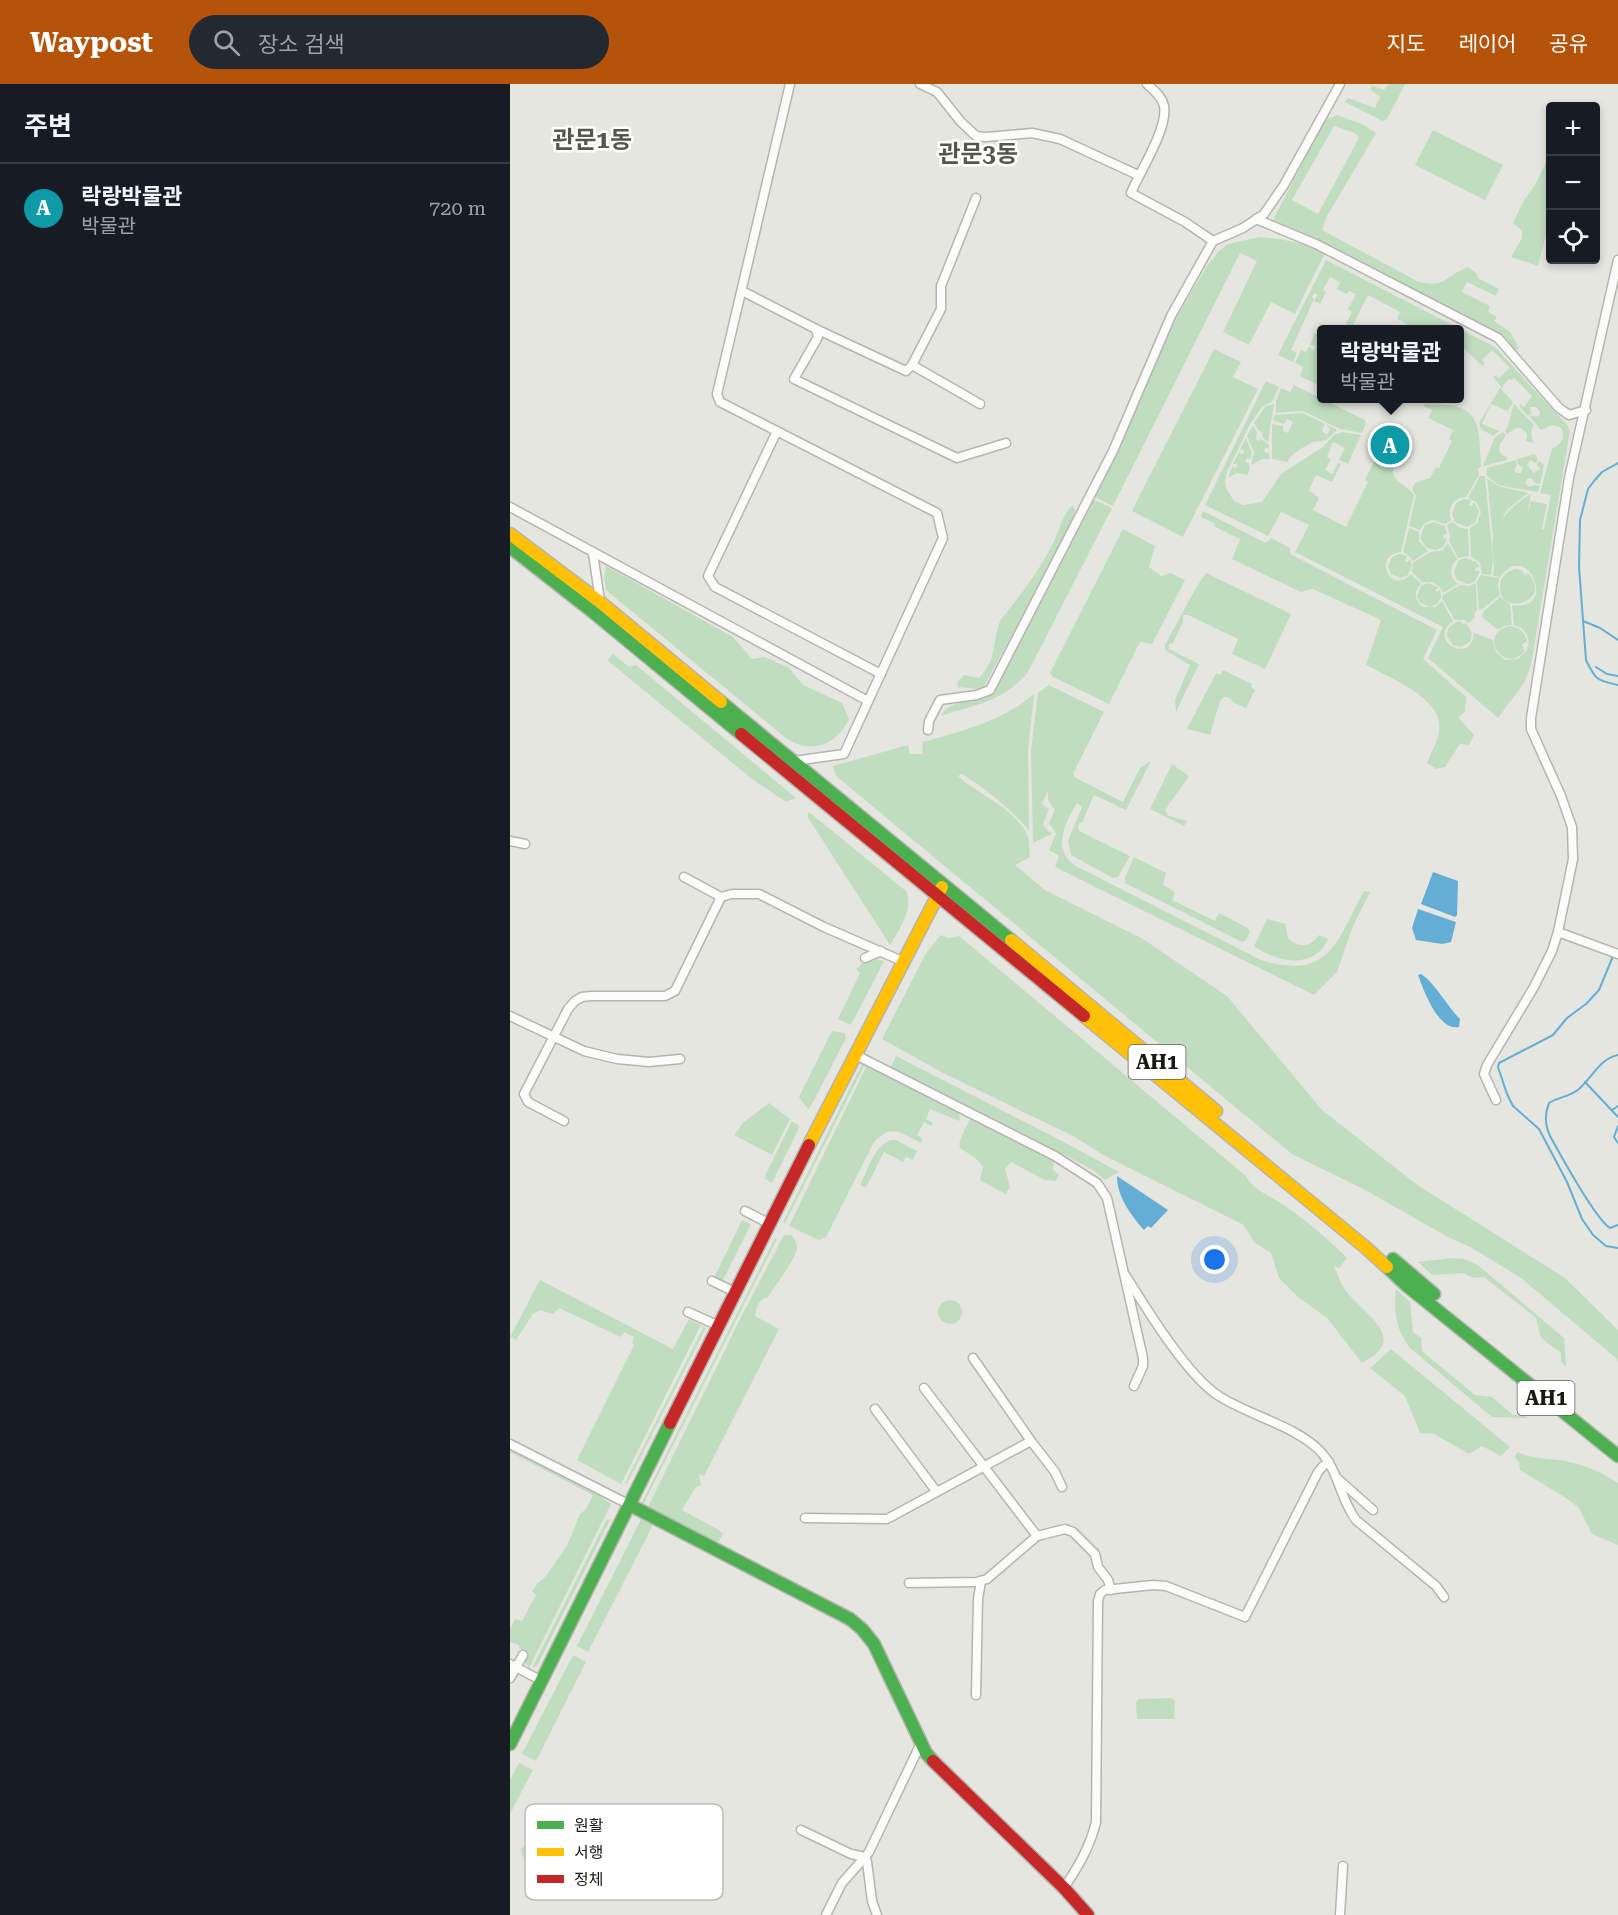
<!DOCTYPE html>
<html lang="ko">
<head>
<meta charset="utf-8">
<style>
	:root { --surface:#171b24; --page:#242831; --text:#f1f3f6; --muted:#9ea1a6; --line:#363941; --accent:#b45309 }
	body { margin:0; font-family:"Roboto Serif","Noto Sans KR",serif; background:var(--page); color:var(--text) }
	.controls { position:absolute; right:18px; top:18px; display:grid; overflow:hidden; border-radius:6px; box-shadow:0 3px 9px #0003 }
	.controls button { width:54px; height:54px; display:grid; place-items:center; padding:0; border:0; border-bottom:2px solid var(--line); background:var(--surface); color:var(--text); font:30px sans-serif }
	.you { position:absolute; left:705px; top:1176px; width:21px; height:21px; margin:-15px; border:4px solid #fff; border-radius:50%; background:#1a73e8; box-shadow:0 0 0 9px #1a73e833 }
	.badge { display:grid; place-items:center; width:39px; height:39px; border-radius:50%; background:var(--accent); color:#fff; font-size:20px; font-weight:700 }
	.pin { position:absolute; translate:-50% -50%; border:3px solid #fff; box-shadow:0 2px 6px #0006 }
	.popup { position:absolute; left:807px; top:241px; width:147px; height:78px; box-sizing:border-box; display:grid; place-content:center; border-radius:6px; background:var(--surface); filter:drop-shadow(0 2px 4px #0005); font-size:20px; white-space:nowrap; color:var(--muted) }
	.popup b { font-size:22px; color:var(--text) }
	.popup::after { content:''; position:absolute; left:50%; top:100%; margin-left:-12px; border:12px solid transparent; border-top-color:var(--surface) }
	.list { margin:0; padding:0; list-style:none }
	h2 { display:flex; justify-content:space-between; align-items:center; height:78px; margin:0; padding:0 24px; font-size:26px }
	h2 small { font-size:20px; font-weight:400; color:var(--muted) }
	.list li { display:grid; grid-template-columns:39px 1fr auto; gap:18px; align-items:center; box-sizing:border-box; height:90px; padding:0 24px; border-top:2px solid var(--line) }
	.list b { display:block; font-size:22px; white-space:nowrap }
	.list p { margin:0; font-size:20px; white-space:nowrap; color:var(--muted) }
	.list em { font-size:20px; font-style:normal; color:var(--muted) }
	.icon { flex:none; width:33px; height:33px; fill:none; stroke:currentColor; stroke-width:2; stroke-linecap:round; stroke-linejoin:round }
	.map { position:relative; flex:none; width:1108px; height:1831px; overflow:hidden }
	header { display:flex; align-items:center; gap:36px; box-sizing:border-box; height:84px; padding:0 30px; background:var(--accent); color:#fff }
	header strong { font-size:28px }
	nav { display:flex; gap:33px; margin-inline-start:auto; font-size:21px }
	.search { width:420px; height:54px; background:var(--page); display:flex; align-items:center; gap:15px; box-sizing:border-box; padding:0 21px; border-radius:33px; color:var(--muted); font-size:22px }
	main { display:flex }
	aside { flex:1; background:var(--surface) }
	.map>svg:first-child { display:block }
</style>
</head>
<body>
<header>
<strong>Waypost</strong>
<div class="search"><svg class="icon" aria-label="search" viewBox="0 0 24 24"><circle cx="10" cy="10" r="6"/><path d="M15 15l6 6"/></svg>장소 검색</div>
<nav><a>지도</a><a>레이어</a><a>공유</a></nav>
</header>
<main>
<aside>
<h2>주변<small></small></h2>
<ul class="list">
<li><span class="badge" style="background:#0f9aa8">A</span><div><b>락랑박물관</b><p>박물관</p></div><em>720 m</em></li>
</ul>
</aside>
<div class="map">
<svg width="1108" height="1831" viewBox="0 0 1108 1831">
	<rect width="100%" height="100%" fill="#e6e6e0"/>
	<!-- green -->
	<g fill="#c1ddc0" fill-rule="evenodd">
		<polygon points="879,0 895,0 877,35 873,37 835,18 838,14 865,24 870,13 861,6 861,1 874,6"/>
		<path d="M827 31 852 40 866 49 816 134 812 146 907 197C936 205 933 193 958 183L966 189 968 194 989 205 986 212 957 198 952 208 980 222 978 228 987 233 984 237 1000 248 1009 264 1004 268 979 246 763 136 815 36ZM824 42 845 49 849 54 808 130 782 116Z"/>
		<polygon points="923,46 993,81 975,116 905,81"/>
		<polygon points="1040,70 1040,136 1028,182 1001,173 1012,154 1012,147 1003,139 1013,118 1026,99"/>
		<path d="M750 153C773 155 794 158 815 169L785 230 761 218 739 261 713 248 747 177 730 169 603 422 587 414 585 412 628 322 665 236 697 182 709 167 718 160Z"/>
		<path d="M816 176 985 263 1058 342 1060 347 1021 581 1014 599 988 634 918 574 933 543 785 468 799 441 771 428 758 452 695 421 756 297 769 303 762 318 752 323 740 340 717 388 715 398 717 406 724 417 733 421 752 418 771 390 813 363 824 351 832 348 851 351 838 380 829 376 835 364 823 358 817 373 821 375 815 386 822 390 828 379 831 380 822 398 806 391 799 406 809 414 803 426 836 443 858 398 855 396 865 375 883 383C881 399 897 400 904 411L891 468C861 471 881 512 901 490L911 500C904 507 904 516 912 523H925L932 517 943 537C916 557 962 582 964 549L983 556 986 568 995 576 1008 575 1017 566C1021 554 1016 544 1004 541L1002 521C1049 529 1018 454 990 493L983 492C986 479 980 465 983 453 988 435 1005 419 1021 410L1017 432 1021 417 1037 420 1032 445H1034L1041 411 1030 409 1042 365C1051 361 1057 352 1050 343L1042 341 1031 346 1020 333 1022 331 1025 333 1029 332 1030 328 1026 323H1020L1021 330 1018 332 1009 322 1011 320 1014 323 1022 312 1004 294 1001 296 999 295 993 301V305L983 293 986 291 989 294 1000 284 982 266 972 276 975 280 972 282 949 260V246L895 245 897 240 887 235 890 228 858 211 842 243 836 240 842 228 838 225 846 210 839 207 837 210 827 205 830 198 820 193 813 206 816 208 810 220 804 217 808 211 804 209 802 213 804 215 781 266 787 269 783 278 768 271Z"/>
		<polygon points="805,249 808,250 807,253 811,255 811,303 790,292 793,283 785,279 791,266 796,268 799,262 804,267 806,262 800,261"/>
		<polygon points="704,265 731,278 723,293 748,305 673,453 622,427"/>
		<polygon points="784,301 855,336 856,339 852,349 830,345 793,327 766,329 766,317 771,304 780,308"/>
		<polygon points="990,304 1003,318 998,327 981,320 972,340 989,347 983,352 971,345 969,339"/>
		<polygon points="764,320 758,358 753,354 752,348 749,347 744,339 756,322"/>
		<path d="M914 320C968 320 969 331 971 382L968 385 969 391 956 413C943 414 937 424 941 436L935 440 922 436 915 439 910 446 899 442 906 412 902 405 905 399 920 394 926 383 929 384 942 357 939 355 943 346 918 334 922 326 913 322Z"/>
		<path d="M1004 320 1024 341 1021 347 1023 359 1016 357 1017 350 1011 344H1006L997 350 995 347C1001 338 1000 329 1004 320Z"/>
		<polygon points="793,329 815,340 812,346 814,349 818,350 820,346 816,340 827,346 816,356 803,358 792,364 781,372 777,378 762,375 762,340 773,342 773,347 778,349 783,338 777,335 774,340 763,336 765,331"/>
		<polygon points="743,341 747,348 746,355 748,357 751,355 759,361 759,364 756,364 754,366 756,369 759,369 760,375 752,375 741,381 744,368 737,352"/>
		<polygon points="993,348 996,351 990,360 989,366 992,371 997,373 997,376 973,382 985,353"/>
		<polygon points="736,354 742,369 740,375 737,374 735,378 739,379 740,386 737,391 727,389 718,394 723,381 724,384 727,383 727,380 723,380 729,368 731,370 733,370 734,366 730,366"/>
		<polygon points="1025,370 1028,376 1026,379 1020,376 1017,381 1024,389 1030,385 1027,380 1029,377 1034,381 1030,400 1025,399 1021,394 1017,395 1015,399 1019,403 1024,401 1030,402 1028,408 988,401 976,391 977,384 1006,376 1007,381 1004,386 1007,389 1011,389 1013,384 1008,380 1007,375"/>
		<polygon points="970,392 975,392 983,476 981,491 972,490 970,479 961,472 960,444 967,439 971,428 966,418 958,414"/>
		<polygon points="977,394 988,402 1018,409 997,426 983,451"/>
		<polygon points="954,415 961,416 959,421 961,422 964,418 969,427 965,439 957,443 945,438 942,430 946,419"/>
		<path d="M584 416 602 424 517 590C491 618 465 621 430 632 445 612 469 620 486 604Z"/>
		<path d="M563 421 565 426 564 431 534 494 474 602 468 605 448 603 447 599 454 591 469 594C489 573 481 557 491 535 510 512 529 487 542 461 549 448 552 430 563 421Z"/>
		<path d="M693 427 756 459 761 454 780 464V470L927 546 913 575 956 613 955 628 948 633 964 651 959 661 950 660 935 683 926 685 917 679C922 667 931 652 929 638 925 611 878 593 856 581L871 536 803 505 791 508 722 475 730 455 705 443 704 439 691 433Z"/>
		<polygon points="923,438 935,442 937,450 933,451 933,454 937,455 933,463 926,466 917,464 910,454 915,441"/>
		<polygon points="942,438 950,444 958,445 959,472 948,474 939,457 940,451 937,441"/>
		<polygon points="899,444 909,448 909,457 918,467 903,477 899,472 893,468"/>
		<polygon points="613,445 645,462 639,483 651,492 660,489 675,496 642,560 630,558 599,620 543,593 540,589"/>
		<path d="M938 459 947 475C939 483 939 493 948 500L933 509C930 500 922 496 913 499L902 488 903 479 920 468 932 467Z"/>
		<polygon points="889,470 897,472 895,477 897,478 900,476 902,481 898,491 891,494 881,490 878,483 882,473"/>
		<polygon points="955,474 966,478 969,483 965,484 965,487 970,487 965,497 958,500 947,496 944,488 948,477"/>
		<path d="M96 482 223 553 242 575 254 573 278 583 293 601 332 619 339 635C327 661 301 671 276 654L96 506 94 494Z"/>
		<path d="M1006 485 1012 486 1014 491 1018 489C1045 517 987 535 990 501 991 492 997 487 1006 485Z"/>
		<polygon points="696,489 781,530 755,585 722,570 728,555 678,531 673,531 673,538 663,559 659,560 659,565 689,580 666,628 665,616 680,581 655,566 655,561 687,502"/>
		<polygon points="971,491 989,494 988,503 990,511 971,526 969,526 967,498"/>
		<polygon points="918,499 928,503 925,506 927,508 930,506 931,514 927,520 920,523 910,519 907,512 911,502"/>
		<polygon points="966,499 967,526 964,530 965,533 959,539 954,536 945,536 932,514 933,511 950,501 959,502"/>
		<polygon points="990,513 1000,520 1002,541 994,542 988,546 972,533 973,528"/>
		<polygon points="948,537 952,538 953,541 956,539 962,549 961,557 951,563 943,561 937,552 938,544"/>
		<path d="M999 542C1009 543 1014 547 1017 557L1012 561 1015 567C994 592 967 550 999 542Z"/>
		<polygon points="103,570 119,583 126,581 286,714 276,718 242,695 97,576"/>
		<polygon points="713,586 742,600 741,603 745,606 736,624 723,618 720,614 714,613 710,617 700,651 677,645 706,589 710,591"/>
		<path d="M539 601 594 628 563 690 566 694 613 718 630 684 641 677 616 726 584 711 572 739H569L568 742 569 747 620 772 608 793 603 794 561 771 558 757 572 723 567 719C555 739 542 764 564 781L751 876C820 897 826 858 854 807L860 808 843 842 827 888 804 911 545 783 549 772 539 766 546 750 539 739 545 726 538 716V706L532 720 539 725 533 741 542 750 523 759 521 667 528 609Z"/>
		<path d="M524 610 518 667 519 746C500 724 477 706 452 690L448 692C469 711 503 723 517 750 520 756 519 766 520 773L505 781 535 806 633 855 717 912 812 1026 906 1100 1055 1194 1108 1246V1278L1107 1275 1011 1194 962 1164 936 1152 857 1107 782 1070 326 692 323 682 398 661 400 670H412L413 658C454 646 491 638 524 610Z"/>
		<polygon points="662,680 679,692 655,726 659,732 677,737 674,742 640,725"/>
		<path d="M299 728 396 807C404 825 389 846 380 861L297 732Z"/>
		<polygon points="624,773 656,789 653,801 665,808 662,816 705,837 709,829 738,844 740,848 736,856 732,858 615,799 615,794"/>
		<path d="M757 835 775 840 778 854C788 865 801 863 809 851L818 855C803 887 766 878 744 862Z"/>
		<path d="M431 851 439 854 449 852 736 1092C743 1106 759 1111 772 1120 796 1136 817 1154 837 1174L829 1184 824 1182C827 1189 830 1197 834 1204 852 1231 902 1253 852 1279L817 1234 788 1213 769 1194 761 1169 744 1158 734 1141 595 1072 563 1052 433 989 372 955 416 869Z"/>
		<polygon points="368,875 374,877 341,941 328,935 350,889 346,885 353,879"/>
		<polygon points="322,947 335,949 336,954 300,1024 298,1025 289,1013"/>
		<polygon points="386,972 552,1057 609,1088 595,1096 583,1086 549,1068 381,983"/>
		<polygon points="353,978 355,980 275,1139 273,1138"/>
		<path d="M357 981 449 1029 450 1035 449 1037 420 1025 416 1035 423 1039 421 1042 414 1038 407 1051 413 1055 411 1059C391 1049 382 1039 364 1058L316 1153 309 1156 279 1142Z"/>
		<polygon points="259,1019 280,1035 262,1071 224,1051 234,1038"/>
		<path d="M461 1034 544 1074 543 1086 549 1091 546 1097 535 1096 501 1078 495 1085 500 1103 496 1110 471 1097 470 1094 473 1083C455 1057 437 1077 461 1034Z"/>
		<polygon points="282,1037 289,1042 287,1048 262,1099 254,1094"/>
		<path d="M381 1056H386L407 1067 403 1076 396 1073 393 1078 374 1068 356 1104 350 1101C358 1086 364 1062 381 1056Z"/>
		<polygon points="232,1136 240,1140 240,1142 212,1198 204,1194"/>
		<path d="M274 1151H281C285 1155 287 1159 287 1165 285 1176 265 1202 258 1213 248 1216 247 1222 245 1232L269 1245 194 1392 189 1390 190 1397 192 1401 185 1404 172 1426 209 1446 213 1450 209 1457 204 1458 138 1423 231 1233Z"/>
		<polygon points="265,1154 267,1155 133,1421 131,1420"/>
		<polygon points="942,1174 954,1175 968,1181 1054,1254 1056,1283 1051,1277 1051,1269 1031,1254 1026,1234 974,1193 963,1194 953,1189 922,1191 908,1178"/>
		<polygon points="30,1196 163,1265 179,1235 191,1241 111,1400 67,1376 124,1261 122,1259 124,1253 114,1248 111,1253 49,1224 43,1230 30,1226 23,1230 6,1256 0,1253"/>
		<path d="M886 1205 900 1218 903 1248 911 1254 912 1267 965 1311 982 1313 1003 1331 1013 1330 1018 1334 982 1333 900 1264C886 1245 883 1228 886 1205Z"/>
		<circle cx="440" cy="1228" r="12"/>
		<polygon points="194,1242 196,1244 117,1400 115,1399"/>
		<polygon points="881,1265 1000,1363 991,1372 972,1362 959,1370 924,1350 910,1349 895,1312 860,1284"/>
		<polygon points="0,1363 85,1408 101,1420 19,1584 15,1578 17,1568 9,1564 9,1561 0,1558 0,1545 5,1535 12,1537 26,1511 22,1507 28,1499 35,1493 57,1462 70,1430 76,1425 83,1411 0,1368"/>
		<path d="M1008 1368C1023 1375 1039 1374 1055 1377 1075 1381 1091 1388 1108 1399V1461L1082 1450 1069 1424 1056 1414 1010 1386 1009 1378 1004 1373Z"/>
		<polygon points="132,1433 144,1439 78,1568 67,1562"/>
		<polygon points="97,1435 100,1436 27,1582 22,1584"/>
		<polygon points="63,1571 76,1578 26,1677 12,1670"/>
		<polygon points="661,1614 665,1617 664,1635 627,1635 626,1619 629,1615"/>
		<polygon points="9,1679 23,1686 0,1730 0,1696"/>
		<polygon points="18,1761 43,1775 45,1780 42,1785 34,1785 12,1772 11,1764"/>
	</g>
	<!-- water -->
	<g fill="#64aed5">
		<polygon points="923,788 948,797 947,831 945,833 911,820"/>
		<polygon points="908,825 946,838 941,858 932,860 906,856 902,844"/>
		<path d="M911 890C924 898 937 922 950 935L949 943C928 947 914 907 908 891Z"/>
		<path d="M607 1092 658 1126 641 1144 638 1142 634 1146C621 1131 607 1113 607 1092Z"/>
	</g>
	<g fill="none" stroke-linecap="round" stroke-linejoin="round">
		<!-- stream -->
		<g stroke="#64aed5" stroke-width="2">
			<path d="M1108 379 1092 388 1084 397 1078 405 1070 436 1069 483 1076 576C1086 597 1087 596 1108 601"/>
			<polyline points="1073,537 1090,544 1108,556"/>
			<polyline points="1086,583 1097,590 1108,592"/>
			<polyline points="1103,872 1089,906 1076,920 1057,934 1043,951 989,979 988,983 997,1010 1003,1022 1029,1045 1057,1098 1072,1135 1083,1151 1096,1162 1108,1164"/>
			<path d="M1108 971C1089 975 1083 993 1069 1005 1060 1013 1048 1013 1039 1019 1034 1031 1035 1041 1040 1052 1050 1070 1085 1135 1100 1144L1108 1141"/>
			<polyline points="1075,998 1108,1033"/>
			<polyline points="1102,1026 1108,1022"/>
			<polyline points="1108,1042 1104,1053 1108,1059"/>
		</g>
		<!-- street casing -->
		<g stroke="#b5b5b0" stroke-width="11">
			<g id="street">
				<polyline points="280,0 207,310 210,318 427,429 433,454 334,670 284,677"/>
				<polyline points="410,0 427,8 451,38 466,52 476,53 522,49 550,55 628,91"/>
				<path d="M637 0C643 6 652 12 654 22 658 45 630 87 621 109L675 138 703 157"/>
				<polyline points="746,135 806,160 988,254 1049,324 1059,331 1076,326"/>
				<polyline points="1108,176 1059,394 1021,634 1021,645 1051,712 1062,743 1063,775 1048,848 1108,870"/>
				<polyline points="232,207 306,245 396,287 402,281 431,225 431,202 466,114"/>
				<polyline points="306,245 308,253 284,295 447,374 496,359"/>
				<polyline points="402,281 470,320"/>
				<polyline points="267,347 198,492 205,503 371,590"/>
				<polyline points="0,423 358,617"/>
				<polyline points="83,469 90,517"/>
				<polyline points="418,646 419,637 430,616 467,611 480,606 603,367 661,232 703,157 733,144 754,130 774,101 830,0"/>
				<polyline points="0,757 15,760"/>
				<polyline points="174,793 211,813 222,810 249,810 314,843 392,877"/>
				<polyline points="355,874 371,867"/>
				<polyline points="0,932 74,967 107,975 139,978 170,975"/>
				<polyline points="344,970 545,1072 587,1099 597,1114 633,1274 633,1282 624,1302"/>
				<polyline points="986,1016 974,990 977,981 1024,903 1042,867 1048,848"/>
				<polyline points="54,1037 18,1018 14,1010 58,925 65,917 72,913 81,912 155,912 165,907 211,813"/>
				<polyline points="235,1127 260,1140"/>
				<path d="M616 1192C636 1224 678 1293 709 1312 738 1331 786 1342 810 1367 829 1387 830 1415 846 1436L926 1502 934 1513"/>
				<polyline points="202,1197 225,1208"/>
				<polyline points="178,1228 209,1242"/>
				<polyline points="414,1304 527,1452 555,1445 563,1448 585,1470 588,1483 598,1496 601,1506"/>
				<polyline points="365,1325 426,1407"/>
				<polyline points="521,1357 545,1388 552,1403"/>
				<polyline points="0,1360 120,1421"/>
				<polyline points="828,1395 863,1426"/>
				<polyline points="295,1434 377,1435 521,1357 463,1274"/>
				<polyline points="399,1499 466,1498 477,1495 527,1452"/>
				<polyline points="0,1580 32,1597"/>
				<polyline points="0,1594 13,1571"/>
				<polyline points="466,1611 468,1515 471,1497"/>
				<polyline points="291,1746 341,1770 355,1773 359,1768 411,1659"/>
				<path d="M554 1804C568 1783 580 1763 586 1738L588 1517 590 1510 595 1506 643 1501 656 1502 735 1533 808 1388 813 1382 819 1378"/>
				<polyline points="316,1831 332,1799 355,1773 357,1778 362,1817 367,1831"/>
				<polyline points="830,1831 833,1782"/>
			</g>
		</g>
		<!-- fast casing -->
		<g stroke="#b5b5b0" stroke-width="15">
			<g id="fast">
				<polyline points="0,463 83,528 231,650"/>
				<polyline points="211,618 501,856"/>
				<polyline points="883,1175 924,1210"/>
				<polyline points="877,1183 896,1201 1108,1372"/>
				<polyline points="120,1421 340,1535 352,1545 364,1560 416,1669 423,1677"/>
				<polyline points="0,1660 160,1339"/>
			</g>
		</g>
		<!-- slow casing -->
		<g stroke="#b5b5b0" stroke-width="15">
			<g id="slow">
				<polyline points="0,450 90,518 211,618"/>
				<polyline points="501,856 706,1027"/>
				<polyline points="574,932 855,1163 877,1183"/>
				<polyline points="299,1061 432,803"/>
			</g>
		</g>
		<!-- jam casing -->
		<g stroke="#b5b5b0" stroke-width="15">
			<g id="jam">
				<polyline points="231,650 574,932"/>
				<polyline points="160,1339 299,1061"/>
				<polyline points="423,1677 554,1804 578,1831"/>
			</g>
		</g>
		<!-- street -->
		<use href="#street" stroke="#fbfbfa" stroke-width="8"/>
		<!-- fast -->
		<use href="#fast" stroke="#4caf50" stroke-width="12"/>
		<!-- slow -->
		<use href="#slow" stroke="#ffc107" stroke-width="12"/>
		<!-- jam -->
		<use href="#jam" stroke="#c62828" stroke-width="12"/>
	</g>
	<g text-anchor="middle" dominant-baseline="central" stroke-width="5" stroke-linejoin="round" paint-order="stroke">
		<!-- shield labels -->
		<g fill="#fff" stroke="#5f5f5b" stroke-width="1.5">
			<rect x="618.5" y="961" width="57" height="34" rx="4.5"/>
			<rect x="1007.5" y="1297" width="57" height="34" rx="4.5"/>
		</g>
		<g font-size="20" font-weight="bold" fill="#1a1a15">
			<text x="647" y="978">AH1</text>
			<text x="1036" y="1314">AH1</text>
		</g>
		<!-- quarter labels -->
		<g font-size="24" font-weight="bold" fill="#57564c" stroke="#fff">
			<text x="82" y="56">관문1동</text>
			<text x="468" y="70">관문3동</text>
		</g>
	</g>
	<!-- legend -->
	<rect x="15" y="1720" width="198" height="96" rx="9" fill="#fff" stroke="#babab9" stroke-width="1.5"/>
	<rect x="27" y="1737" width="27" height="8" fill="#4caf50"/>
	<rect x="27" y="1764" width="27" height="8" fill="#ffc107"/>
	<rect x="27" y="1791" width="27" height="8" fill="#c62828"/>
	<g font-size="16" fill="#1a1a15">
		<text x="64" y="1747">원활</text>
		<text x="64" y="1774">서행</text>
		<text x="64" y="1801">정체</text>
	</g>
</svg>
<div class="controls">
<button>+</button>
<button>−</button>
<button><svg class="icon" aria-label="locate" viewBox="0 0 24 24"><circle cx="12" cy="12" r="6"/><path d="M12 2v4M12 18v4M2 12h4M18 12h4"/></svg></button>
</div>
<div class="you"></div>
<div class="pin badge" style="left:880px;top:361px;background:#0f9aa8">A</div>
<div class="popup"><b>락랑박물관</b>박물관</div>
</div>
</main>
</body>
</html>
